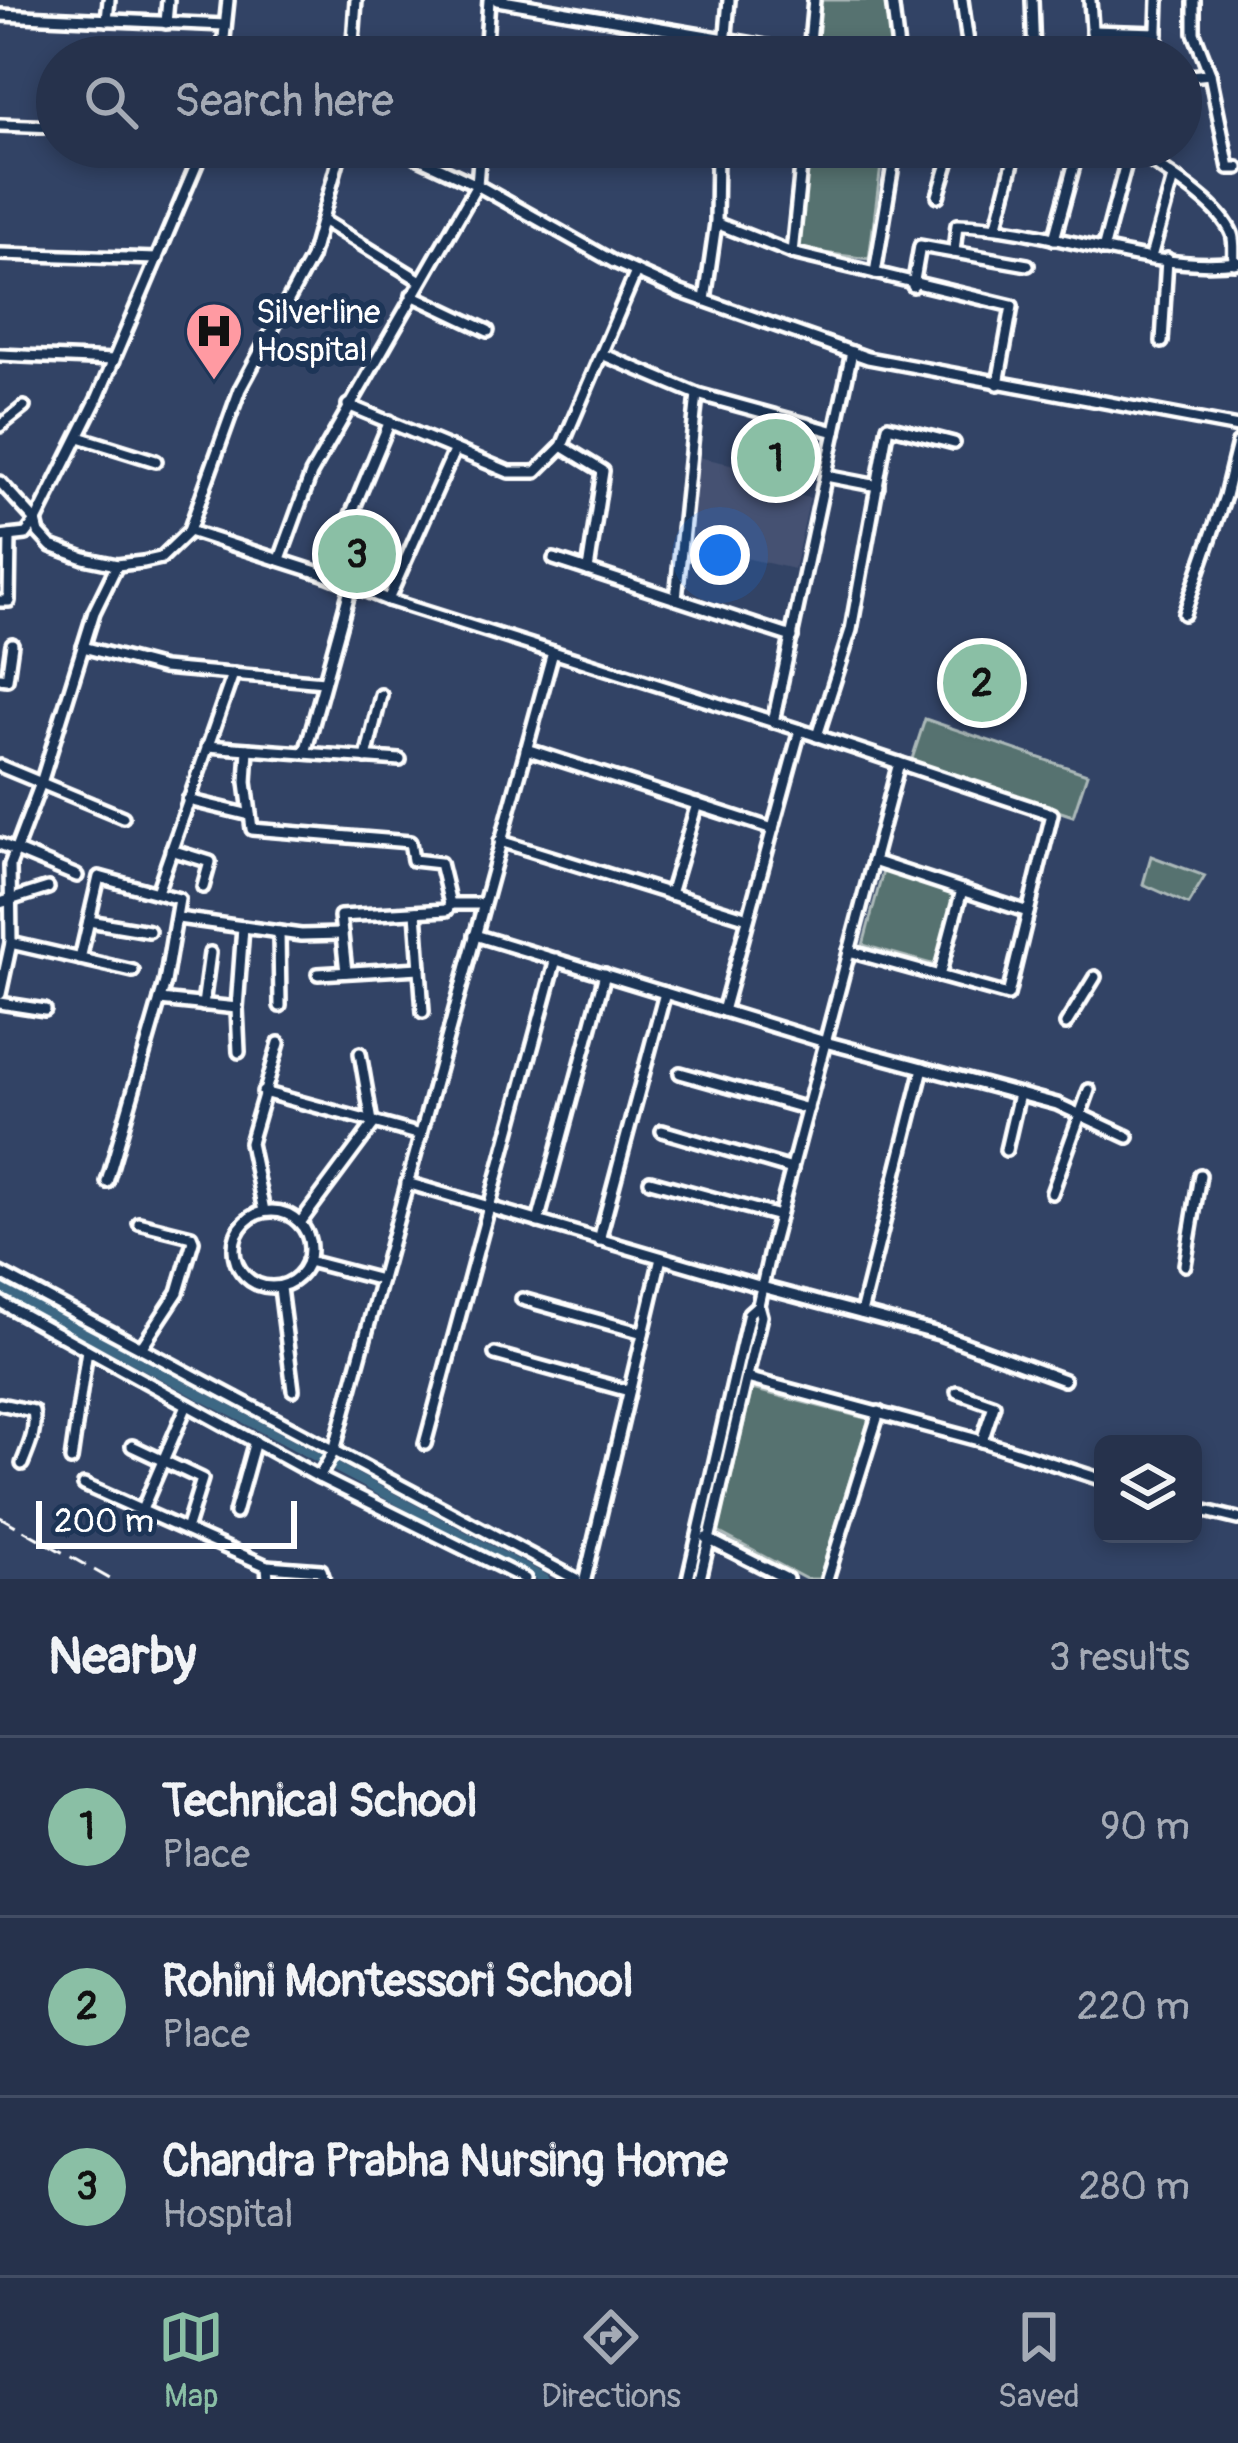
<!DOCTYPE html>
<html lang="en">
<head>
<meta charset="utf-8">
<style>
	:root { --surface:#26324c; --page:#323e56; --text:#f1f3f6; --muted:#a4aab5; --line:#424d64; --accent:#8abfa5 }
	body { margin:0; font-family:Pangolin,sans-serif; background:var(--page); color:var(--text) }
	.controls { position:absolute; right:36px; bottom:36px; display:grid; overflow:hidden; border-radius:18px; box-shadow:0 6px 18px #0003 }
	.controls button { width:108px; height:108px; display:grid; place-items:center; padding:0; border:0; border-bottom:3px solid var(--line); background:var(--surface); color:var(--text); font:60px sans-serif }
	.scale { position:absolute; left:36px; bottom:30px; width:261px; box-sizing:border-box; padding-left:12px; border:6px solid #fff; border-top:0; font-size:33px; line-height:42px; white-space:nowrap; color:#fff; -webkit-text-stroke:9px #1d3557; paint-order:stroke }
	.you { position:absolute; left:720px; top:555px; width:42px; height:42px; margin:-30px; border:9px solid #fff; border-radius:50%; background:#1a73e8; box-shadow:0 0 0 18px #1a73e833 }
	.badge { display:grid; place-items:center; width:78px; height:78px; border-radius:50%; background:var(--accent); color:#111; font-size:39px; font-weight:700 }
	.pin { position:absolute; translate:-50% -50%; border:6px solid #fff; box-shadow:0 3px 12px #0006 }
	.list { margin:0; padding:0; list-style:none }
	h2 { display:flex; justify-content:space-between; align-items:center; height:156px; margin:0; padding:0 48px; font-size:51px }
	h2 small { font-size:39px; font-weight:400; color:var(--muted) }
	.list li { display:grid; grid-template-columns:78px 1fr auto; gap:36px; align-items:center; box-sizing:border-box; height:180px; padding:0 48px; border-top:3px solid var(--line) }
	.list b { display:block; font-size:45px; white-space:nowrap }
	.list p { margin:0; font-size:39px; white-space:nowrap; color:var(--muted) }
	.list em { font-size:39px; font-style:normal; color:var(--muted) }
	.icon { flex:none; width:66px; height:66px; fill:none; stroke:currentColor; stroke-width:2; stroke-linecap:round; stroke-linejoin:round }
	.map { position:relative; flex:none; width:1238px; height:1579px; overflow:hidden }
	.search { position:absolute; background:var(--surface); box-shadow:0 6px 18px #0003; left:36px; right:36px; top:36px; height:132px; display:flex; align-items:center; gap:30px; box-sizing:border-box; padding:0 42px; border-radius:66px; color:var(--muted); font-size:45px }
	.sheet { height:696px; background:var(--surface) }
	nav { display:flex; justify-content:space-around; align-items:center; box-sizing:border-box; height:168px; border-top:3px solid var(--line); background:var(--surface); font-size:33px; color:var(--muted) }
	nav a { display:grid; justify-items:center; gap:6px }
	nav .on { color:var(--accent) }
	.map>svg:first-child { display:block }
</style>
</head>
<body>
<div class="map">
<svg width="1238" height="1579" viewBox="0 0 1238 1579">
	<rect width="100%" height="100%" fill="#324365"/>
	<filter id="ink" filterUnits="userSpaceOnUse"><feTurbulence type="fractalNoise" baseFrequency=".00833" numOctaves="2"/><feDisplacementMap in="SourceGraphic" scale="24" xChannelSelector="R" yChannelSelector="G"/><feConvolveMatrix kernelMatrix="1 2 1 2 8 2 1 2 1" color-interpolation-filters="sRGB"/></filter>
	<g filter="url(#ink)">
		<!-- built -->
		<polygon fill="#455172" points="698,457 758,470 755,486 810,498 794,569 679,543"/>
		<!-- green -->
		<g fill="#577270" stroke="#abb8b8" stroke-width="3">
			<polygon points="820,0 888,0 896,57 815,45"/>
			<polygon points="807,148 882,158 869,259 794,249"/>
			<polygon points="925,719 1087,774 1073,816 911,762"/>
			<polygon points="1151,856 1205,876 1188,904 1143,884"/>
			<polygon points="883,871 955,891 935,965 863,945"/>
			<polygon points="752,1389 869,1419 819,1579 806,1579 718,1532"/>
		</g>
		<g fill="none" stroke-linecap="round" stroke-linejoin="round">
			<!-- canal -->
			<polyline stroke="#3e6884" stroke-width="9" points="0,1288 545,1579"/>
			<!-- minor casing -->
			<g stroke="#fff" stroke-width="18">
				<g id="minor">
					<polyline points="497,0 830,57"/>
					<polyline points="892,0 899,57"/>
					<polyline points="962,0 970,57"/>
					<polyline points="1032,0 1034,57"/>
					<polyline points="1090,0 1094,57"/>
					<polyline points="1194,0 1194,33 1210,74 1229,168 1238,168"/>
					<polyline points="0,15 225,25"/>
					<polyline points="107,20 109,0"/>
					<polyline points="166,23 168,0"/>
					<polyline points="1092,31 1157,33"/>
					<polyline points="809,53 814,0"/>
					<polyline points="222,57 228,0"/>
					<polyline points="352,57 356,0"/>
					<polyline points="485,57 489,0"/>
					<polyline points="724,57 729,0"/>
					<polyline points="1156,57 1158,0"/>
					<polyline points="1181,77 1210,74"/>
					<polyline points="0,125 57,127"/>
					<polyline points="395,147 477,185 614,262 681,292 868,358 1238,427"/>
					<path d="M1129 147C1156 166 1220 202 1232 234 1235 242 1233 254 1234 263"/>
					<polyline points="938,196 953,147"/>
					<polyline points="322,220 421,281"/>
					<polyline points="716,223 792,253 1012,306 998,384"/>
					<polyline points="997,225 1017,147"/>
					<polyline points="1054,239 1079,147"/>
					<polyline points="1103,250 1130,148"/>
					<polyline points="792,253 803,147"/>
					<polyline points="0,254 157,259"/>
					<polyline points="1151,257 1173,178"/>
					<path d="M1028 265 954 252 957 225C1051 226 1143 273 1238 262"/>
					<polyline points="875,273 896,147"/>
					<polyline points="913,286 920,246 954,252"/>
					<polyline points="412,295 488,331"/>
					<polyline points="705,300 716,223 717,147"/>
					<polyline points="1162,342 1167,259"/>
					<polyline points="602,354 697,394 835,432"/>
					<polyline points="0,355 114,360"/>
					<polyline points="348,405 509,472 536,472 562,446 636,272"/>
					<polyline points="0,426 24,407"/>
					<polyline points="79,437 156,461"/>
					<polyline points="562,446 603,471 588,570"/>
					<polyline points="826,476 878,486"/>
					<polyline points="0,482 36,521 39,533 51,546 84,558 117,565 143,562 161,558 189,531 240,389 311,258 342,147"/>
					<polyline points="189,531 326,575 388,600 800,730 1052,814 1008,995 849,951"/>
					<polyline points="0,537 26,534 36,521 98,397 204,147"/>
					<polyline points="280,559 311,474 477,185 480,147"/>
					<polyline points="554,559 792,637"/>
					<polyline points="326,575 390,421"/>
					<polyline points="676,599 697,394"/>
					<polyline points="388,600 454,451"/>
					<polyline points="0,601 9,601 10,536"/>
					<polyline points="1184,614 1225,496 1238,443"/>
					<polyline points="83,647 163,668 324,682"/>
					<polyline points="0,678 7,679 12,644"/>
					<polyline points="773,722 852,352"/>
					<polyline points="817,736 851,630 888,426 954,443"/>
					<polyline points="207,746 400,760"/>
					<polyline points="248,749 246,782 252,829 410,842 413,860 440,863 450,904"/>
					<polyline points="526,749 773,829"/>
					<polyline points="305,753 351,586"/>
					<polyline points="366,758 381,695"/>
					<polyline points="0,766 123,817"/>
					<polyline points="188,800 250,815"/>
					<polyline points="500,841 748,918"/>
					<polyline points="0,844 77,876"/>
					<polyline points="171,850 210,862 203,887"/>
					<polyline points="873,861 1028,912"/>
					<polyline points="157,892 233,674"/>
					<polyline points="670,894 697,804"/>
					<polyline points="0,903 48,888"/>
					<polyline points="416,912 423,1012"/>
					<polyline points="178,918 301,935 342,934"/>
					<polyline points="89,921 149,931"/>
					<polyline points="279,932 280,1006"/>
					<polyline points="475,935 825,1042 1057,1104 1128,1137"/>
					<polyline points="11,943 133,971"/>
					<polyline points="80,959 99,877 179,899 165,982 107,1182"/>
					<polyline points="346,972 340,916 447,910 450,904 483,904"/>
					<polyline points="318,974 420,968"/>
					<polyline points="939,976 962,890"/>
					<polyline points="0,994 11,943 10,865 41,783 94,612 117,565"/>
					<polyline points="160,1000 237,1008"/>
					<polyline points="0,1003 45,1010"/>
					<polyline points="203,1005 210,953"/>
					<polyline points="723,1011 800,730"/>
					<polyline points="1066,1024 1095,977"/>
					<polyline points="239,1052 237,1008 243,927"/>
					<polyline points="360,1053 372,1122"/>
					<polyline points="680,1073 808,1109"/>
					<polyline points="263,1092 421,1135"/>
					<polyline points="662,1131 792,1169"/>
					<polyline points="1006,1150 1019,1094"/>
					<polyline points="650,1181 779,1216"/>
					<polyline points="407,1183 762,1287 939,1334 1064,1380"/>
					<polyline points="1052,1193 1089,1090"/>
					<circle cx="272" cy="1249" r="38"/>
					<polyline points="264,1211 250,1143 279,1043"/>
					<polyline points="538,1222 605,974"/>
					<polyline points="139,1223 191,1236 193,1241 178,1292 141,1348"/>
					<polyline points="300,1223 375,1122"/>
					<polyline points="599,1240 665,993"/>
					<polyline points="308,1261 381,1280"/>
					<polyline points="1185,1265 1200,1175"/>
					<polyline points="0,1273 576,1579"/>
					<polyline points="280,1288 293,1390"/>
					<polyline points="522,1299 643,1333"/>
					<polyline points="0,1302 319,1477 525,1579"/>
					<polyline points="861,1313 923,1068"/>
					<polyline points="495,1354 629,1391"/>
					<polyline points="747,1378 982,1441 1103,1480"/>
					<polyline points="957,1392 994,1405 982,1441"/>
					<path d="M0 1404 33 1411C37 1431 29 1446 22 1464"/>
					<polyline points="425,1444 556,959"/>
					<polyline points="132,1446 202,1479 186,1530"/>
					<polyline points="71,1460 87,1350"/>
					<polyline points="319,1477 334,1451 553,652"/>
					<polyline points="84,1485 267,1566 268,1579"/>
					<polyline points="1193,1508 1238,1519"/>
					<polyline points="141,1512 187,1405"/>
					<polyline points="235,1513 255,1441"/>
					<polyline points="706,1538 787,1579"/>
					<polyline points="267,1566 321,1570 324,1579"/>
					<polyline points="585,1579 661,1258"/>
					<polyline points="688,1579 749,1313 758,1305"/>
					<polyline points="700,1579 761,1316 758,1305 770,1251 899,763"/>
					<polyline points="827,1579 879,1412"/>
				</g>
			</g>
			<!-- minor -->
			<use href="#minor" stroke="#1d3557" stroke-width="9"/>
			<!-- rail -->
			<polyline stroke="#fff" stroke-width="3" stroke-dasharray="18 9" stroke-linecap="butt" points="0,1517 110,1579"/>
		</g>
	</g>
	<!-- icons -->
	<defs>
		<g id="hospital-pin" transform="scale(3)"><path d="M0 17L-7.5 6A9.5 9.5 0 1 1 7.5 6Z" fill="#ff9aa2" stroke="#1d3557"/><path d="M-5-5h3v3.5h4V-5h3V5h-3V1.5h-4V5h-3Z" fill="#111"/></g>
	</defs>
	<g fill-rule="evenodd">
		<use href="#hospital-pin" x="214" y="331"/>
	</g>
	<g text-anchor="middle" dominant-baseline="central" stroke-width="12" stroke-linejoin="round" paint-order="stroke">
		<!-- poi labels -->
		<g font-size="33" fill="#fff" stroke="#1d3557" text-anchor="start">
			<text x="256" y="312">Silverline<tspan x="256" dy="38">Hospital</tspan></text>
		</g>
	</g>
</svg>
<div class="controls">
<button><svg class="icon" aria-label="layers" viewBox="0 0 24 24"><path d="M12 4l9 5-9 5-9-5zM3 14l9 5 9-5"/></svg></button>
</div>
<div class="scale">200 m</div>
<div class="you"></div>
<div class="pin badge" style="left:776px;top:458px">1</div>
<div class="pin badge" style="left:982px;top:683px">2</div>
<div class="pin badge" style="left:357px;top:554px">3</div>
<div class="search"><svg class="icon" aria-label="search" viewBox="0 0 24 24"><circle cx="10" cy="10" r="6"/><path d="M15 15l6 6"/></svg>Search here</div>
</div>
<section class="sheet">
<h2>Nearby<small>3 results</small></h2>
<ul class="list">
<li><span class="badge">1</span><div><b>Technical School</b><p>Place</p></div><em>90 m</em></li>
<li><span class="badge">2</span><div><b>Rohini Montessori School</b><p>Place</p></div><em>220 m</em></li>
<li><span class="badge">3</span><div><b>Chandra Prabha Nursing Home</b><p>Hospital</p></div><em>280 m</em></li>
</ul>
</section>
<nav>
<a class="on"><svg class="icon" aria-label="map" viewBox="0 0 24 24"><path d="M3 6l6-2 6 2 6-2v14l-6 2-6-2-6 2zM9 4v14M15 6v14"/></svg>Map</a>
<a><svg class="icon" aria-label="directions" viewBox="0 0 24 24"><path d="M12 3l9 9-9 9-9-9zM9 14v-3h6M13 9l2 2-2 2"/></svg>Directions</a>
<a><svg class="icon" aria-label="saved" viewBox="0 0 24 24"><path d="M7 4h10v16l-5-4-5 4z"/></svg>Saved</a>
</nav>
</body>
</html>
